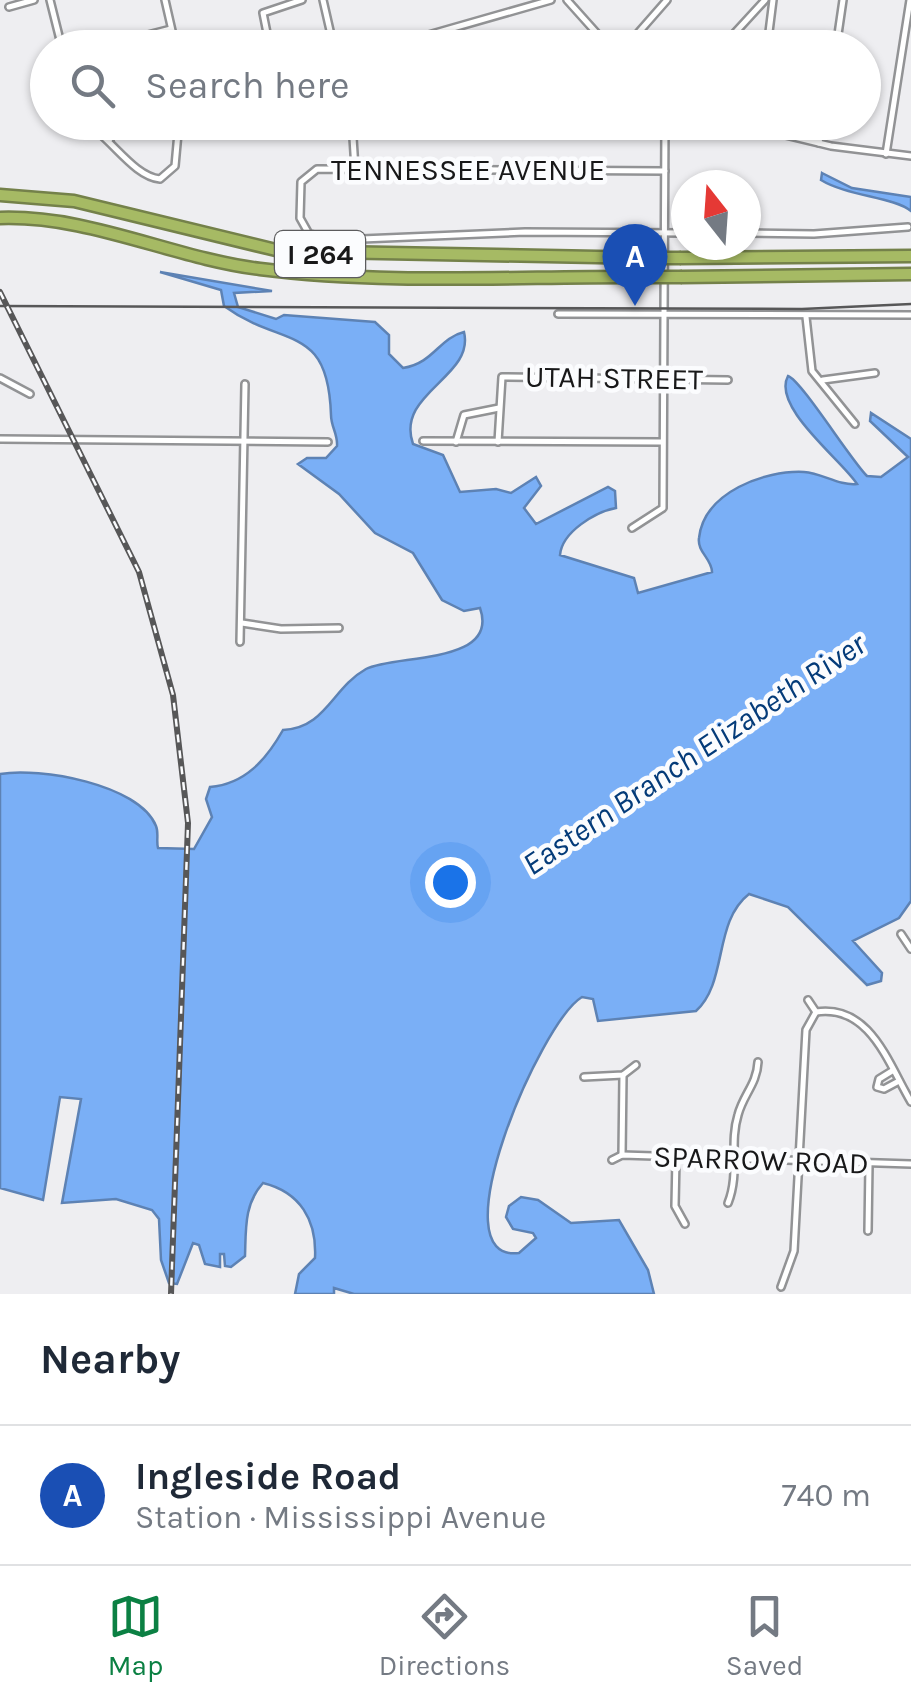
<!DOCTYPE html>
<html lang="en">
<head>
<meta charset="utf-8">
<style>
	:root { --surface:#fff; --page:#f2f2f3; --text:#1f2937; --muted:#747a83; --line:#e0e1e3; --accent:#0b8043 }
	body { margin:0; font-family:Karla,sans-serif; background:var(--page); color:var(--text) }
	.compass { position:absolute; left:671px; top:170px; width:90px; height:90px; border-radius:50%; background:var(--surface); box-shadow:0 2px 8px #0004; rotate:343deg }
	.you { position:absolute; left:450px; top:882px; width:35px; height:35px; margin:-25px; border:8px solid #fff; border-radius:50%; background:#1a73e8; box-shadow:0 0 0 15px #1a73e833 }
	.badge { display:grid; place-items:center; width:65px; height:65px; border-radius:50%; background:var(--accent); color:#fff; font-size:32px; font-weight:700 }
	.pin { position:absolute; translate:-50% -82px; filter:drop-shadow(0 2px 5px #0008) }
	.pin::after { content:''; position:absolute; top:52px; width:35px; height:30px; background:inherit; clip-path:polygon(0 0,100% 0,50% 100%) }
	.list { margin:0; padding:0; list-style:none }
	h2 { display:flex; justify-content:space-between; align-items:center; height:130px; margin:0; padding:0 40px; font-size:42px }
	h2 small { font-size:32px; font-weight:400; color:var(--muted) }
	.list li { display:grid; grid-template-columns:65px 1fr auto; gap:30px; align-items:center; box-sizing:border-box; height:140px; padding:0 40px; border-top:2px solid var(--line) }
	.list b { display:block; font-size:38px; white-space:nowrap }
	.list p { margin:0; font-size:32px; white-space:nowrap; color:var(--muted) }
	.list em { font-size:32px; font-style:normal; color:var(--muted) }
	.icon { flex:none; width:55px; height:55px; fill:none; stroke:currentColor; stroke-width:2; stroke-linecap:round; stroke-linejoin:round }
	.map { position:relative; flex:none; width:911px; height:1294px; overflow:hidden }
	.search { position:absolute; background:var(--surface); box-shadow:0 2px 8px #0004; left:30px; right:30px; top:30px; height:110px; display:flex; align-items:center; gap:25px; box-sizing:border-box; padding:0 35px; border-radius:55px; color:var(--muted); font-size:38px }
	.sheet { height:270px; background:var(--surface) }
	nav { display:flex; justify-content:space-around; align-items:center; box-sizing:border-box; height:140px; border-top:2px solid var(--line); background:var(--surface); font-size:28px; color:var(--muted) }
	nav a { display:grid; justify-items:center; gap:5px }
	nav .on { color:var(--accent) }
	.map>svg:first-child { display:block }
</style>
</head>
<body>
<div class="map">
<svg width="911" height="1294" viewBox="0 0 911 1294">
	<rect width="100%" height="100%" fill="#eeeef1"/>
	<!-- water -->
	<g fill="#7aaff6" stroke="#5d82b4" stroke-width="2.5">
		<path d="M822 173 852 188 911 197V211C894 197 847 196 821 180Z"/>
		<path d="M160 272 272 291 234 293 238 307 276 319 284 315 375 322 389 335V354L403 368C434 363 439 338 464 332 475 377 395 393 413 444L443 455 460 492 496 489 511 493 536 477 541 486 524 508 536 524 608 487 615 491 616 508C595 512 562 532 560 555L634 578 638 593 712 572C712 559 697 552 699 538 704 492 765 470 804 472 822 473 839 486 857 484 844 462 771 407 788 376 801 380 850 459 867 476L881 477 908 457 870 421 871 413 911 439V901L899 918 853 941 882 973 881 981 867 985 788 907 749 894C713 922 728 982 696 1011L598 1021 593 999 582 997C540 1022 436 1264 519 1253L536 1238 533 1233 513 1229 506 1217 509 1206 521 1197 538 1200 571 1223 619 1220 648 1270 654 1294H354L334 1288V1294H295L299 1274 315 1258C317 1220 300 1192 263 1183 244 1204 246 1229 245 1256L231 1267 225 1266 224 1254H220V1267L205 1264 199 1245 193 1243 177 1284 169 1283 161 1260 159 1219 152 1210 116 1199 62 1203 81 1099 60 1097 43 1200 0 1188V774C39 767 139 784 156 826 159 833 156 841 158 848L194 849 212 817 206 799 210 787C245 784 266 760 283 730 326 728 332 688 366 669 395 654 500 665 480 608L464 611 442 600 413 553 375 533 339 494 298 464 307 458H326L337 446C338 434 331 427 331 415 328 322 283 349 224 306L221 290Z"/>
	</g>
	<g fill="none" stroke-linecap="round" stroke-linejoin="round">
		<!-- minor casing -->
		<g stroke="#929395" stroke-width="10">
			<g id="minor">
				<polyline points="50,0 62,48"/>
				<polyline points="165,0 176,48"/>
				<polyline points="323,0 334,48"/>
				<polyline points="567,0 610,48"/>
				<polyline points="9,7 34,0"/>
				<polyline points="560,46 607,46"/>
				<polyline points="120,48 128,40 171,29"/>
				<polyline points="270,48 263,13 302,0"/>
				<polyline points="383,48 551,0"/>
				<polyline points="625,48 667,0"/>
				<polyline points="721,48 765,0"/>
				<polyline points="767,48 773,0"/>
				<polyline points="836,48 843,0"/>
				<path d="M83 122C110 135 132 176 160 179L175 166 179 122"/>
				<polyline points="290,122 290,123"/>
				<polyline points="352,122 355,169"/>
				<polyline points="732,122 831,146 911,156"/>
				<polyline points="110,139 118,122"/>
				<polyline points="819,143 822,122"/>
				<polyline points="886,154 910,0"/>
				<polyline points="665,171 317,169 301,182 300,218 309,234 338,240 525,232 686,233"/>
				<polyline points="746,233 814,234 908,227"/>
				<polyline points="558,314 911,315"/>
				<polyline points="806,317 812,371 855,424"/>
				<polyline points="0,378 30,394"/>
				<polyline points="823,380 875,373"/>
				<polyline points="0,439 328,442"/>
				<polyline points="423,441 661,442"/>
				<polyline points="456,442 464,415 499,408"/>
				<polyline points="498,442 502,377 728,380"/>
				<polyline points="632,528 663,508 665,122"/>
				<polyline points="242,623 281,629 339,628"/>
				<polyline points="240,642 245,384"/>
				<polyline points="901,934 911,949"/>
				<polyline points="808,1000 816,1012"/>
				<path d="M816 1012C870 1004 888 1063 911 1102"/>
				<polyline points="892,1071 879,1079 877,1087 884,1089 899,1081"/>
				<polyline points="584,1077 623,1075 636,1065"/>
				<polyline points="622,1155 623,1075"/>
				<polyline points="676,1158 675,1206 685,1224"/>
				<polyline points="612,1160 622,1155 911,1164"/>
				<path d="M728 1203C740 1173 729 1144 738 1115 743 1095 757 1084 758 1062"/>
				<polyline points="868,1231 869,1164"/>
				<polyline points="781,1287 794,1251 806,1030 816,1012"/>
			</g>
		</g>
		<!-- motorway casing -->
		<g stroke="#74814a" stroke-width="15">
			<g id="motorway">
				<polyline points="0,195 74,201 280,251 648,258"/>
				<path d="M0 218C90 215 172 258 260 269 387 285 520 276 647 277"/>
				<polyline points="681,258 911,256"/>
				<polyline points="682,277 911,274"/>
			</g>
		</g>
		<!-- minor -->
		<use href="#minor" stroke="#fff" stroke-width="5"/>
		<!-- motorway -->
		<use href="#motorway" stroke="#a6ba64" stroke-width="10"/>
		<!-- tram -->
		<polyline stroke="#575758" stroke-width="2.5" points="0,306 802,309 911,304"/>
		<!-- rail casing -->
		<g stroke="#575758" stroke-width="6">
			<polyline id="rail" points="0,292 139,572 173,695 188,823 171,1294"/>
		</g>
		<!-- rail -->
		<use href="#rail" stroke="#fbfcfe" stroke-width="2.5" stroke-dasharray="8" stroke-linecap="butt"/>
		<!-- motorway-bridge casing -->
		<g stroke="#74814a" stroke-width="15" stroke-linecap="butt">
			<g id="motorway-bridge">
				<polyline points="648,258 681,258"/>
				<polyline points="647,277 682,277"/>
			</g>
		</g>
		<!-- motorway-bridge -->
		<use href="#motorway-bridge" stroke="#a6ba64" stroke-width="10"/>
	</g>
	<g text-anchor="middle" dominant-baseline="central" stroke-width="9" stroke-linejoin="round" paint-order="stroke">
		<!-- shield labels -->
		<rect fill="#fbfcfe" stroke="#5c5c5e" stroke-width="2.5" x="275" y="231" width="90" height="46" rx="8"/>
		<g font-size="28" font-weight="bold" fill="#181819">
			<text x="320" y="254">I 264</text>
		</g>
		<!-- street labels -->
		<g font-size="30" fill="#181819" stroke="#fbfcfe">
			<text x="468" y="170">TENNESSEE AVENUE</text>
			<text transform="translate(614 378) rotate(1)">UTAH STREET</text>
			<text transform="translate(761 1160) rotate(2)">SPARROW ROAD</text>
		</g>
		<!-- water labels -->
		<g font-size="32" font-style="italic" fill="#043b79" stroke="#fbfcfe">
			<text transform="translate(694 754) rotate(-34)">Eastern Branch Elizabeth River</text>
		</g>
	</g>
</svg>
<svg class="compass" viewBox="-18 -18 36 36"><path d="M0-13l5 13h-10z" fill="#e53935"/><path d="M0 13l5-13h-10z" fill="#747a83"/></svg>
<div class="you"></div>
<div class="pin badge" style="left:635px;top:306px;background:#1a4fb4">A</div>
<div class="search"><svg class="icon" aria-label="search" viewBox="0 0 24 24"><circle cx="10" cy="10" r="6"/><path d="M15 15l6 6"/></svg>Search here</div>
</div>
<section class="sheet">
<h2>Nearby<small></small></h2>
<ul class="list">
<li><span class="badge" style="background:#1a4fb4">A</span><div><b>Ingleside Road</b><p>Station · Mississippi Avenue</p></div><em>740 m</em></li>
</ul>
</section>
<nav>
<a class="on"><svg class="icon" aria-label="map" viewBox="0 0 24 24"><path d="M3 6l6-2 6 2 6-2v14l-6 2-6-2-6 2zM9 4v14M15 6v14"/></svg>Map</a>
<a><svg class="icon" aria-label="directions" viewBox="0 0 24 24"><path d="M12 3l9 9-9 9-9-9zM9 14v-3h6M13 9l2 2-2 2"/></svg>Directions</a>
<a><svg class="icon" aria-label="saved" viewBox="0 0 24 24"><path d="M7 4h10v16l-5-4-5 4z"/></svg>Saved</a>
</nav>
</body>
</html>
